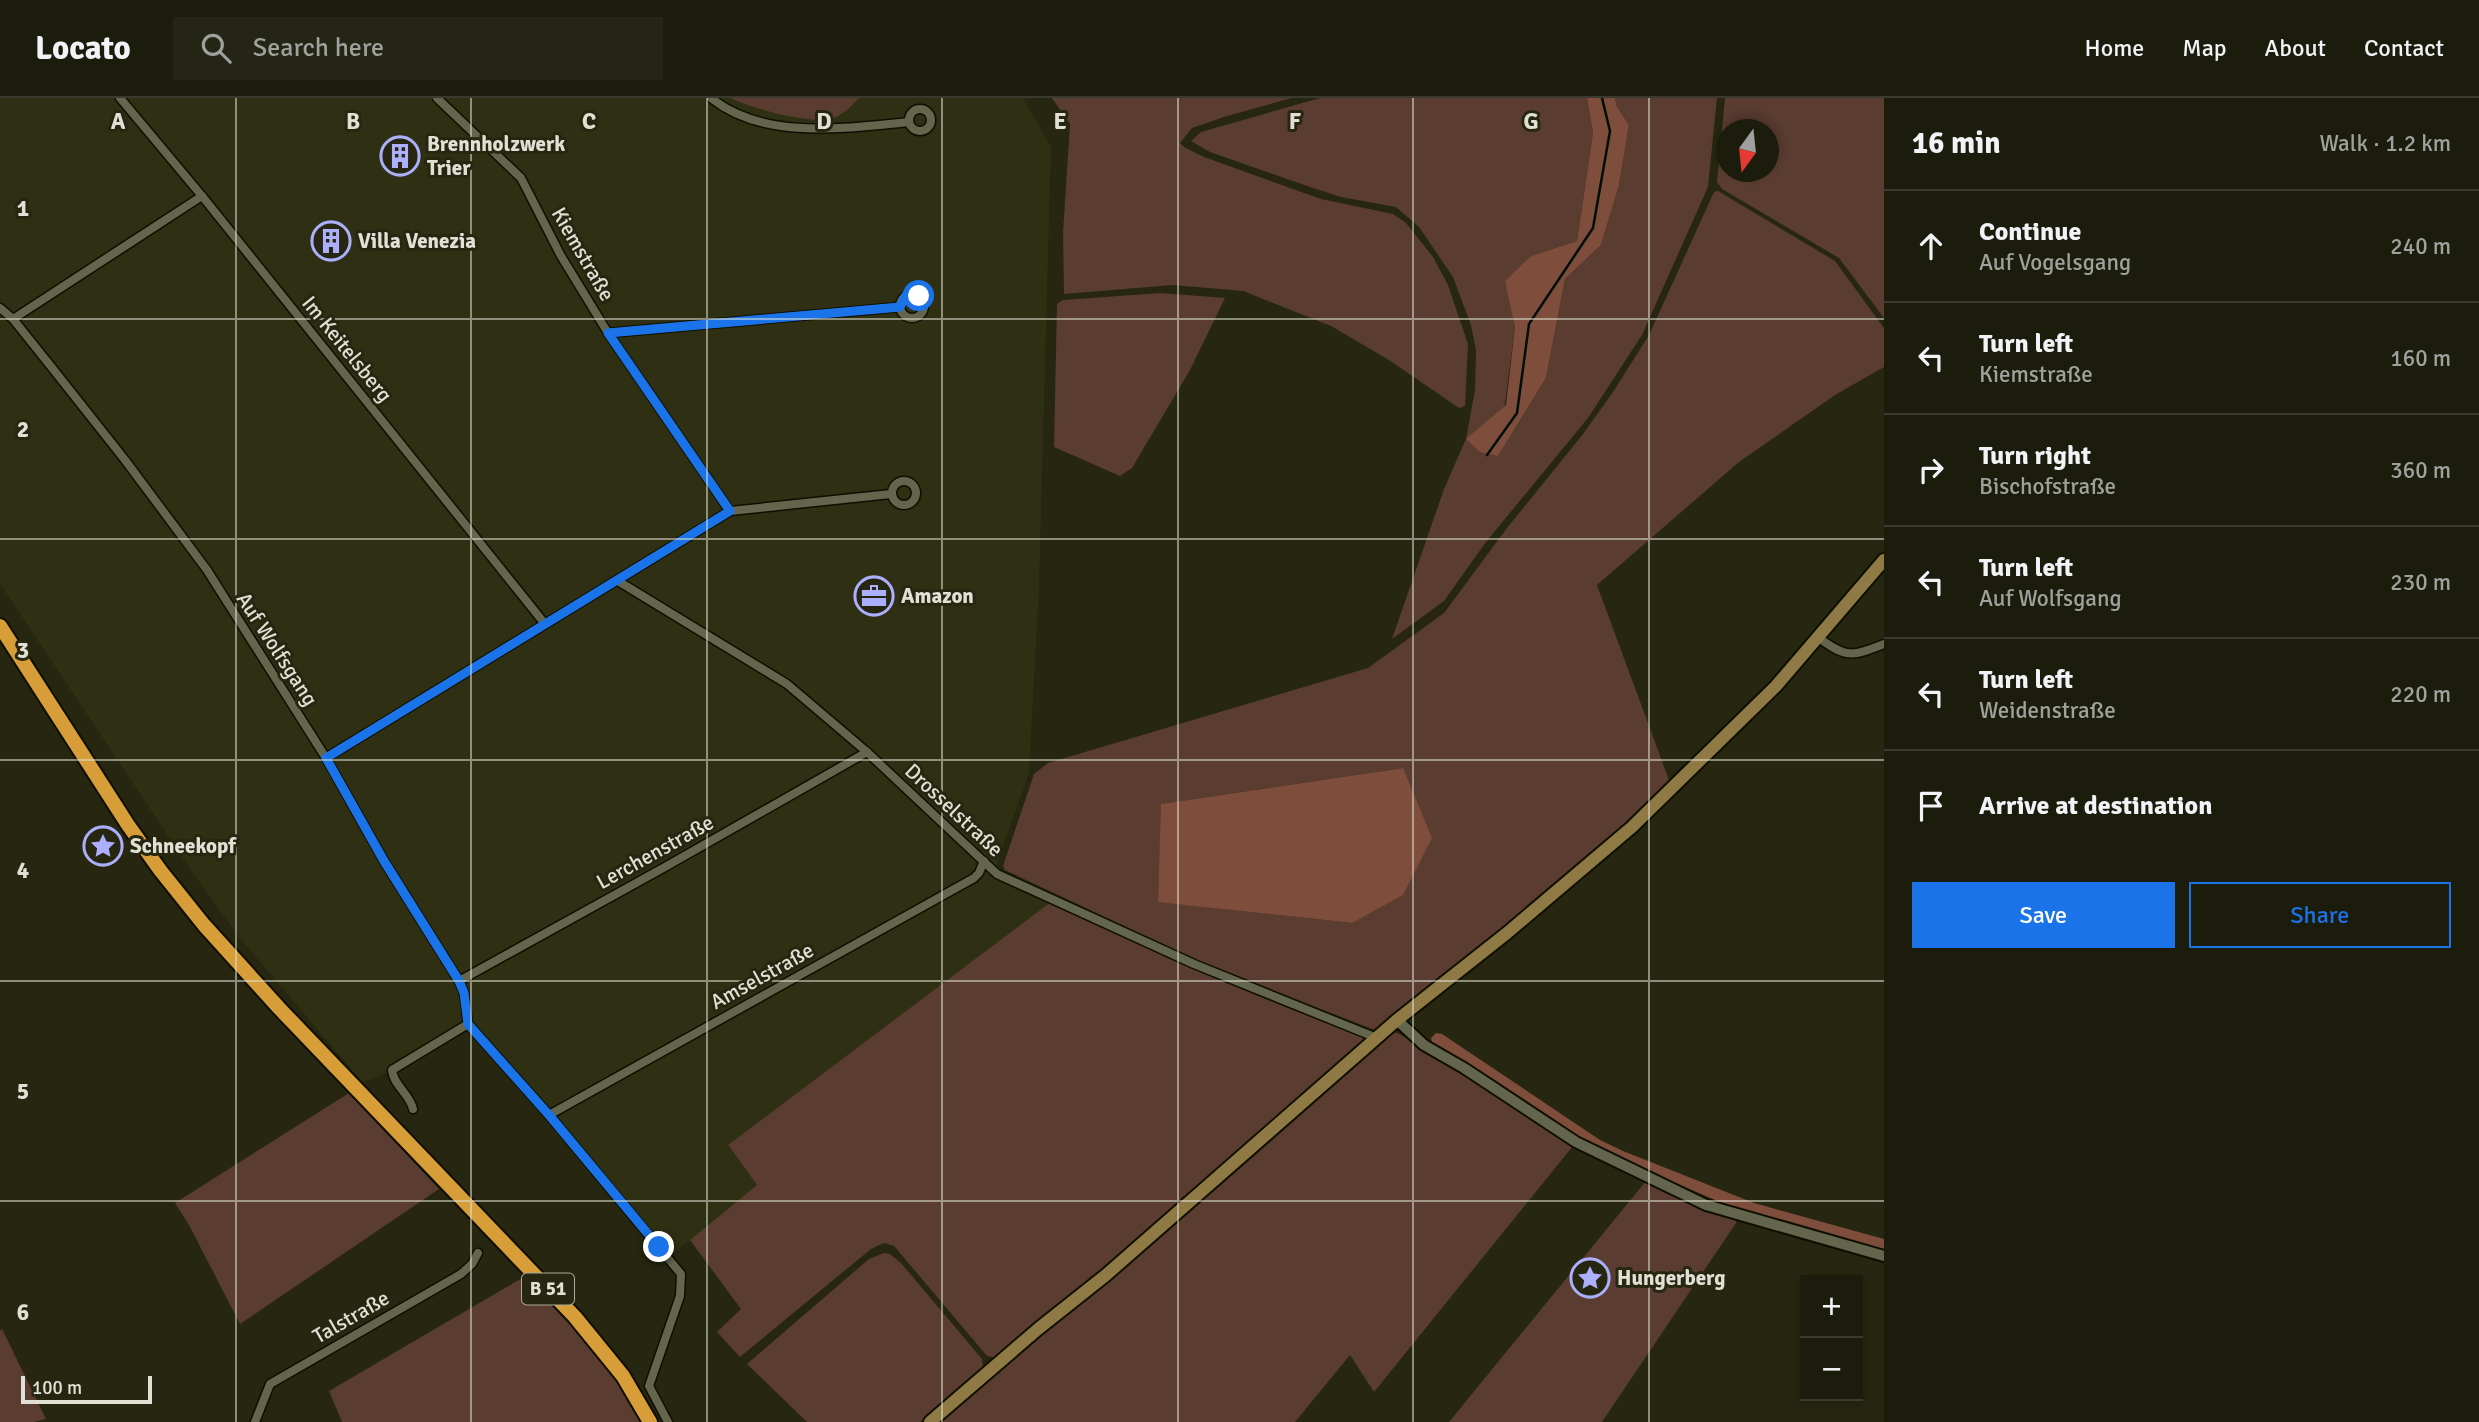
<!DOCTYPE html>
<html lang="en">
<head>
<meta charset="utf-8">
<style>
	:root { --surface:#1c1c0d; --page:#252516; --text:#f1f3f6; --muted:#a0a19d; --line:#3a3a2e; --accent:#1a73e8 }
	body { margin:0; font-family:Signika,sans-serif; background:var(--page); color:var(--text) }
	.controls { position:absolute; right:21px; bottom:21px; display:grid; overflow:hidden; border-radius:0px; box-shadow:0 4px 10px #0003 }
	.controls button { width:63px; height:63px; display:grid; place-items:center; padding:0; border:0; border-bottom:2px solid var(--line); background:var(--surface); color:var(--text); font:35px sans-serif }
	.compass { position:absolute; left:1716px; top:21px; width:63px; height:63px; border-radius:50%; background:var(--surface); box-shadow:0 4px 10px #0003; rotate:195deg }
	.scale { position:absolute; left:21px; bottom:18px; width:131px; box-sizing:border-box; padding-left:7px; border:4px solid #e0e1d4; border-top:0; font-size:19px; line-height:24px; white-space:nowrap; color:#e0e1d4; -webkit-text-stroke:5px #262611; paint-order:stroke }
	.stop { position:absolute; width:21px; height:21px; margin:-16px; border:5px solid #1a73e8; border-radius:50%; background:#fff }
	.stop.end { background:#1a73e8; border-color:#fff; box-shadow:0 2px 7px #0008 }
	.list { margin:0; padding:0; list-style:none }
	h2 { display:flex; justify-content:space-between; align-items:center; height:91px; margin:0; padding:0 28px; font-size:30px }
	h2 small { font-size:23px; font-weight:400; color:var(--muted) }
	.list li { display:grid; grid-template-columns:46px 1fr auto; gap:21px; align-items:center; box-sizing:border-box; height:112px; padding:0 28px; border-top:2px solid var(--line) }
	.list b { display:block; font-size:26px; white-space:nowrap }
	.list p { margin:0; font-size:23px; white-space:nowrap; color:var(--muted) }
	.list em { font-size:23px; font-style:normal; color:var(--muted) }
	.actions { display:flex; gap:14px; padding:21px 28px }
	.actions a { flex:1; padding:16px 0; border:2px solid var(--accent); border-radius:0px; text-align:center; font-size:24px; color:var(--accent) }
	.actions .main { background:var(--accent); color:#fff }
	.icon { flex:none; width:38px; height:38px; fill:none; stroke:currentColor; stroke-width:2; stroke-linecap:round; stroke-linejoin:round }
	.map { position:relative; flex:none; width:1884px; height:1324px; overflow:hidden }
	header { display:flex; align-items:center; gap:42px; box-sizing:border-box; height:98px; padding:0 35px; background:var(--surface); border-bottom:2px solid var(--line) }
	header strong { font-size:33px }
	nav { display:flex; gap:38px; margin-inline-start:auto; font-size:24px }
	.search { width:490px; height:63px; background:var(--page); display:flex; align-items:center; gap:18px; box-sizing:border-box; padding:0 24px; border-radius:0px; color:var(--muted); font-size:26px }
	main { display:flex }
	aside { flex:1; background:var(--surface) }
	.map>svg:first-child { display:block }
</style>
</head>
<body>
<header>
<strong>Locato</strong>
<div class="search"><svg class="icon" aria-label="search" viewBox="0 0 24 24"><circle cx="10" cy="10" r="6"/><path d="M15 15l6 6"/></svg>Search here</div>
<nav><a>Home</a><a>Map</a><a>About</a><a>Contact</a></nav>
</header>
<main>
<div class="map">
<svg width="1884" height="1324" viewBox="0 0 1884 1324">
	<rect width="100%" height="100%" fill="#262611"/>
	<!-- built -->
	<polygon fill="#2f2f13" points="0,0 1023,0 1051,49 1039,491 1029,675 998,763 997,776 1056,803 728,1048 757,1087 668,1160 468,926 392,972 363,985 239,839 192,774 0,486"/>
	<!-- green -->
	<g fill="#5a3c30" fill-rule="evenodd">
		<path d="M730 0H859C853 6 846 14 838 18 815 30 752 10 730 0Z"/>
		<polygon points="1052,0 1292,0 1227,18 1192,30 1180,45 1184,49 1204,59 1321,101 1393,116 1406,125 1433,159 1448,187 1468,246 1465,308 1459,310 1389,262 1331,228 1243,193 1173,187 1064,196 1063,135 1070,26"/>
		<polygon points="1320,0 1587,0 1593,35 1577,143 1531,158 1512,212 1515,229 1498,358 1546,280 1565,181 1601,147 1619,87 1629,27 1617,9 1615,0 1717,0 1708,89 1642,237 1588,320 1486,444 1444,503 1392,541 1444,391 1466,341 1475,292 1476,252 1471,227 1453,179 1419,129 1396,109 1341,99 1310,89 1210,54 1191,43 1201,34"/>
		<path d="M1725 0H1884V220L1839 160 1722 91 1717 84ZM1727 32H1769V74H1727Z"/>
		<path d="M1718 93 1835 163 1884 230V269L1835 297 1739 364 1597 487 1669 682 1668 686 1600 751 1382 931 1375 932 1216 871 1005 772 1003 768 1034 676 1048 665 1368 570 1444 515 1507 430 1583 336 1613 294 1649 237 1714 94ZM1403 670 1352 825 1158 803 1162 706Z"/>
		<polygon points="1160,195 1225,200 1190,272 1132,370 1120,378 1054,349 1057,206 1063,202"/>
		<path d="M1051 804C1152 852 1253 896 1358 935L1362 937 1364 944 1154 1130 997 1260 987 1258 894 1148 884 1145 871 1151 740 1259 717 1234 741 1211 690 1142 757 1087 728 1047Z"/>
		<path d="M1394 934C1405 937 1412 946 1421 951 1473 982 1523 1015 1573 1048L1374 1294 1350 1257 1295 1324H935L1386 938Z"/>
		<polygon points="349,995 439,1091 240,1226 189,1127 175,1105"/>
		<polygon points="1646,1083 1736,1121 1736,1125 1602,1324 1449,1324"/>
		<polygon points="884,1155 890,1156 901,1165 982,1261 983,1271 920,1324 807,1324 747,1266 869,1161"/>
		<path d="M522 1180C568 1222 614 1267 641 1324H342L329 1293Z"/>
		<polygon points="2,1231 46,1321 34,1324 0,1324 0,1233"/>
	</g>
	<!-- forest -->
	<g fill="#7e4d3b">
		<polygon points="1587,0 1615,0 1617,9 1629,27 1619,87 1601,147 1565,181 1546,280 1498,358 1480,354 1466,341 1506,307 1515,229 1505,183 1531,158 1577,143 1593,35"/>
		<polygon points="1403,670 1432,740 1403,797 1352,825 1158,804 1161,706"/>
		<polygon points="1436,935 1442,936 1600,1042 1623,1053 1754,1105 1884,1141 1884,1153 1741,1113 1605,1055 1569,1035 1472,968 1438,950 1432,944 1431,940"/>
	</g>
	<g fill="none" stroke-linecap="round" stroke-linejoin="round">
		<!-- stream -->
		<polyline stroke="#000f0b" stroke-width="2.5" points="1487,357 1517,315 1529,226 1593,130 1610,33 1602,0"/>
		<!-- minor casing -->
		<g stroke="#0f0f00" stroke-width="11">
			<g id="minor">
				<polyline points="120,0 202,98 545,526"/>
				<polyline points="437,0 521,80 561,158 608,235 730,413"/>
				<path d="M711 0C765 43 846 30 909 24"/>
				<circle cx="920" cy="22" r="11"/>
				<circle cx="912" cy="208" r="12"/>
				<polyline points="0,210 13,221 53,271 125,362 207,472 326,660 384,763 459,883 464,895 468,926"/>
				<polyline points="13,221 202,98"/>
				<polyline points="608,235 900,209"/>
				<circle cx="904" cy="395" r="12"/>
				<polyline points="618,483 787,586 867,654 997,776 1194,866 1377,940"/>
				<path d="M1819 540C1847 561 1853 558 1884 546"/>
				<polyline points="326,660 730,413 891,396"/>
				<polyline points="459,883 665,769 867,654"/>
				<path d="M413 1011C410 996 393 987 392 972L468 926 549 1017 681 1176 680 1198 649 1288 668 1324"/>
				<polyline points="549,1017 974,780 979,775 984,763"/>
				<polyline points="255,1324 270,1286 461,1176 472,1166 478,1155"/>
			</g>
		</g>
		<!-- tertiary casing -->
		<g stroke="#0f0f00" stroke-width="14">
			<polyline id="tertiary" points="1397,922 1424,947 1464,970 1576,1044 1706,1107 1884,1158"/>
		</g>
		<!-- secondary casing -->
		<g stroke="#0f0f00" stroke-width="16">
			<polyline id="secondary" points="930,1324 1038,1231 1106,1177 1397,922 1507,835 1632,729 1776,588 1884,462"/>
		</g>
		<!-- trunk casing -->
		<g stroke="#0f0f00" stroke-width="18">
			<polyline id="trunk" points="0,528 128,727 160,772 204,827 279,910 575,1219 623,1278 650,1324"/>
		</g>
		<!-- minor -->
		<use href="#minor" stroke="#64654d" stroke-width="8"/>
		<!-- tertiary -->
		<use href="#tertiary" stroke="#64654d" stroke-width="10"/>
		<!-- secondary -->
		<use href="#secondary" stroke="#8f7a45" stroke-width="12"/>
		<!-- trunk -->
		<use href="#trunk" stroke="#d69d38" stroke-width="14"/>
	</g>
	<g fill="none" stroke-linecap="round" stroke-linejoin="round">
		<!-- route -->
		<polyline stroke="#1a73e8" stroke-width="9" points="659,1149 549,1017 468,926 464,895 459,883 384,763 326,660 730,413 608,235 900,209 906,197 911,195 919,198"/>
	</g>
	<!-- grid -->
	<path fill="none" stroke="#e0e1d4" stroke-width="2" stroke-opacity="0.55" d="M236 0V1324M471 0V1324M707 0V1324M942 0V1324M1178 0V1324M1413 0V1324M1649 0V1324M0 221H1884M0 441H1884M0 662H1884M0 883H1884M0 1103H1884"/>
	<!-- icons -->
	<defs>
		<g id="building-ring" transform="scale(2.0125)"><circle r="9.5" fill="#262611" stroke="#acaffb" stroke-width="1.5"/><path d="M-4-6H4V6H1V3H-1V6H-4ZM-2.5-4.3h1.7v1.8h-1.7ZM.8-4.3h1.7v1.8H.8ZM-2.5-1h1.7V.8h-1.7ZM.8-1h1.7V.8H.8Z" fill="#acaffb"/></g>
		<g id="office-ring" transform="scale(2.0125)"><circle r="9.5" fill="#262611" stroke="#acaffb" stroke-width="1.5"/><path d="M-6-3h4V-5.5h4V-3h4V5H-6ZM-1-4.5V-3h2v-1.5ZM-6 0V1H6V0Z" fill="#acaffb"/></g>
		<g id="sight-ring" transform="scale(2.0125)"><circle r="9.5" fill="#262611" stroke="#acaffb" stroke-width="1.5"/><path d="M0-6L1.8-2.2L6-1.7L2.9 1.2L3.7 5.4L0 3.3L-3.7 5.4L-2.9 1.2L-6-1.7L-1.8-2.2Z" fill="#acaffb"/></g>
	</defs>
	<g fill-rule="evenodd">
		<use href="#building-ring" x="400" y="58"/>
		<use href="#building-ring" x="331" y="143"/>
		<use href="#office-ring" x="874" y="498"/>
		<use href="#sight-ring" x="103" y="748"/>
		<use href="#sight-ring" x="1590" y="1180"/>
	</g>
	<g text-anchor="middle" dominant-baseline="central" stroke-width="6" stroke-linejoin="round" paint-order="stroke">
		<!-- shield labels -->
		<rect fill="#262611" stroke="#a8a99a" stroke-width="2" x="522" y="1175.5" width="52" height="31" rx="5"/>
		<g font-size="19" font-weight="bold" fill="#e0e1d4">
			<text x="548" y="1191">B 51</text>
		</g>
		<!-- poi labels -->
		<g font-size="21" font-weight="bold" fill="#e0e1d4" stroke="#262611" text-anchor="start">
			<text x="427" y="46">Brennholzwerk<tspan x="427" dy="24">Trier</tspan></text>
			<text x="358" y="143">Villa Venezia</text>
			<text x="901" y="498">Amazon</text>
			<text x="130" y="748">Schneekopf</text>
			<text x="1617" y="1180">Hungerberg</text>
		</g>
		<!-- street labels -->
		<g font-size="21" fill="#e0e1d4" stroke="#262611">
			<text transform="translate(583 156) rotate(60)">Kiemstraße</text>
			<text transform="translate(347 251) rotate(51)">Im Keitelsberg</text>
			<text transform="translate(277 551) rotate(57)">Auf Wolfsgang</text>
			<text transform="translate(954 712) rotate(43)">Drosselstraße</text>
			<text transform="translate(655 754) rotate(-29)">Lerchenstraße</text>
			<text transform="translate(762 878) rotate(-29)">Amselstraße</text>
			<text transform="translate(351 1219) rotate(-30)">Talstraße</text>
		</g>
	</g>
	<g font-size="23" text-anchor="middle" font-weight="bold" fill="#e0e1d4" stroke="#262611" stroke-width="6" stroke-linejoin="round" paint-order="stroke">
		<text x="118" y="31">A</text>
		<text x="353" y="31">B</text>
		<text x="589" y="31">C</text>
		<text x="824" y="31">D</text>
		<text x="1060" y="31">E</text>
		<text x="1295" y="31">F</text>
		<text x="1531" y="31">G</text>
		<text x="23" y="118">1</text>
		<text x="23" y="339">2</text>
		<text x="23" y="560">3</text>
		<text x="23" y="780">4</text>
		<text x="23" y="1001">5</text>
		<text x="23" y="1222">6</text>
	</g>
</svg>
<div class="controls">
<button>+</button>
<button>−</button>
</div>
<svg class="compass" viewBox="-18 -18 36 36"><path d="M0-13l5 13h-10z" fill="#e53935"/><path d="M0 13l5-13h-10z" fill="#a0a19d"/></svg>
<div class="scale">100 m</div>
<div class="stop" style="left:919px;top:198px"></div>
<div class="stop end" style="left:659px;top:1149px"></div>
</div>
<aside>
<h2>16 min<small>Walk · 1.2 km</small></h2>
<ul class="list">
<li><svg class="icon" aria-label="ahead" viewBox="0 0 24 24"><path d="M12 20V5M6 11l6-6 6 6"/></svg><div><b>Continue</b><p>Auf Vogelsgang</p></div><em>240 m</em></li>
<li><svg class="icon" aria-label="left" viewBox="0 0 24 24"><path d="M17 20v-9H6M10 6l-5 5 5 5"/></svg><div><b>Turn left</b><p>Kiemstraße</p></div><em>160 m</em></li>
<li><svg class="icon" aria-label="right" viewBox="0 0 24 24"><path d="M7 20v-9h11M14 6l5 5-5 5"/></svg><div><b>Turn right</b><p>Bischofstraße</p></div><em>360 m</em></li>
<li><svg class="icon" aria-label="left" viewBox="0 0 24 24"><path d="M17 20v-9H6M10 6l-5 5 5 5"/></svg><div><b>Turn left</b><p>Auf Wolfsgang</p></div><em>230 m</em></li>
<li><svg class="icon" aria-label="left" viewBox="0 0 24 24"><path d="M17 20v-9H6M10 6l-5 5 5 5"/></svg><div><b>Turn left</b><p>Weidenstraße</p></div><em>220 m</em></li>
<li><svg class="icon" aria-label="arrive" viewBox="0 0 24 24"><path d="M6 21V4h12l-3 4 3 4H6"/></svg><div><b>Arrive at destination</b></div></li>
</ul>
<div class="actions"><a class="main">Save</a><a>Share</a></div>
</aside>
</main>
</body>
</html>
